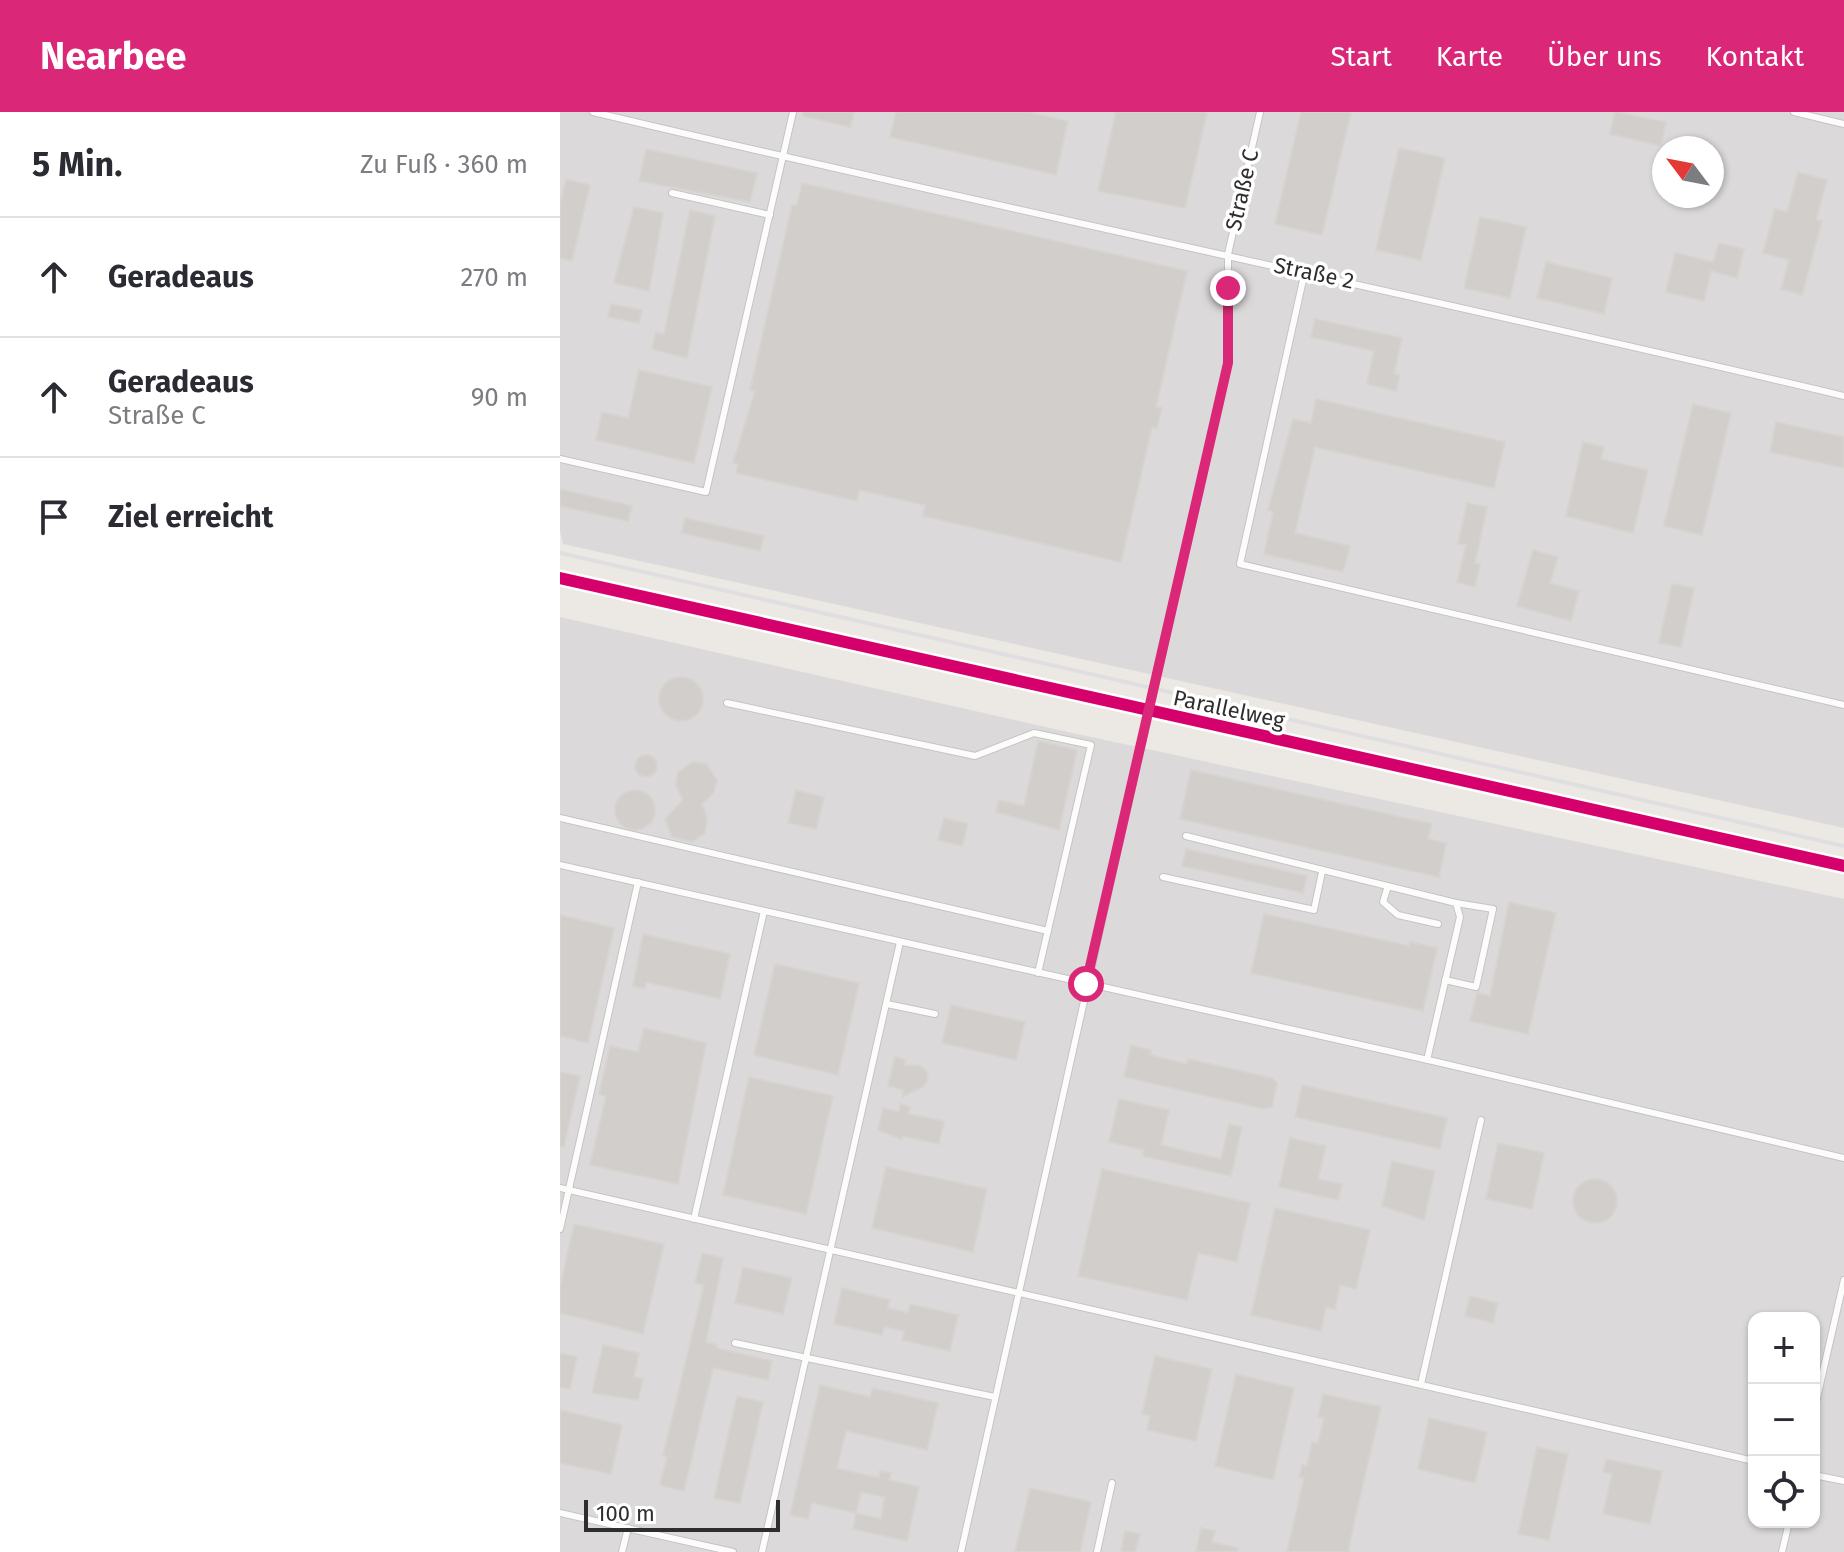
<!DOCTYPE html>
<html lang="de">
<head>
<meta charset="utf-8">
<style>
	:root { --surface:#fff; --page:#f7f7f7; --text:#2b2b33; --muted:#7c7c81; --line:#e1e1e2; --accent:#db2777 }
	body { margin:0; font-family:"Fira Sans",sans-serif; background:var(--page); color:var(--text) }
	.controls { position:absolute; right:24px; bottom:24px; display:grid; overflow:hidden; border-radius:16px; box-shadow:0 2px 6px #0004 }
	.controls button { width:72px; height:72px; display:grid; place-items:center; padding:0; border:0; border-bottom:2px solid var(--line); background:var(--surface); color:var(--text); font:40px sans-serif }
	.compass { position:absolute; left:1092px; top:24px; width:72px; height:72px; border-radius:50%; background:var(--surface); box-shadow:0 2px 6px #0004; rotate:302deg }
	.scale { position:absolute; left:24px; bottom:20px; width:196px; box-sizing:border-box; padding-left:8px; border:4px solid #2e2e2e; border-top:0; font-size:22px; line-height:28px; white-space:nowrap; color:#2e2e2e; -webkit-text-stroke:6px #fff; paint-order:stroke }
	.stop { position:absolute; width:24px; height:24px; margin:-18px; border:6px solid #db2777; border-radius:50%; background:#fff }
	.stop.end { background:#db2777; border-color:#fff; box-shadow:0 2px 8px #0008 }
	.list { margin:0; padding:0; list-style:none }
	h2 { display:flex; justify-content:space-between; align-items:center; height:104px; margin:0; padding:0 32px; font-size:34px }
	h2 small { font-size:26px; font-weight:400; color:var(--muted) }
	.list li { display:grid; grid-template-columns:52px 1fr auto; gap:24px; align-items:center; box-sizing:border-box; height:120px; padding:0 32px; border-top:2px solid var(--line) }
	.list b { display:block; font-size:30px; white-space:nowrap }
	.list p { margin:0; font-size:26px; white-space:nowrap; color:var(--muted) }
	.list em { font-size:26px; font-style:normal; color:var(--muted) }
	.icon { flex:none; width:44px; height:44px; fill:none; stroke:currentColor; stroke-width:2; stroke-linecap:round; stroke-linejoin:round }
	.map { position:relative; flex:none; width:1284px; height:1440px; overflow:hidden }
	header { display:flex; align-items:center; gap:48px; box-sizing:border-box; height:112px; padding:0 40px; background:var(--accent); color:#fff }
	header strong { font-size:38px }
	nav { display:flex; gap:44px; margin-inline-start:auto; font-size:28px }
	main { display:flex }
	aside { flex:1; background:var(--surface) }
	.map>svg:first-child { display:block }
</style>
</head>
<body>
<header>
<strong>Nearbee</strong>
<nav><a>Start</a><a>Karte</a><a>Über uns</a><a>Kontakt</a></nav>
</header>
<main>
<aside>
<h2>5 Min.<small>Zu Fuß · 360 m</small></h2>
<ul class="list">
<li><svg class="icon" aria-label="ahead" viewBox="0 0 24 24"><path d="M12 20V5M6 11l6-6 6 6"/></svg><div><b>Geradeaus</b></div><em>270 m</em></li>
<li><svg class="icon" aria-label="ahead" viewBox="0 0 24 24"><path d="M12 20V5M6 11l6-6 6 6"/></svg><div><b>Geradeaus</b><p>Straße C</p></div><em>90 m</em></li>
<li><svg class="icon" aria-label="arrive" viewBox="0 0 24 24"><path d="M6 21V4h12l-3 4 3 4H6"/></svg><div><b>Ziel erreicht</b></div></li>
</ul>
</aside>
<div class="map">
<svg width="1284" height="1440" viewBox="0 0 1284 1440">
	<rect width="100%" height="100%" fill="#ece8e4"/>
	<!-- industrial -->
	<g fill="#dcd9db" fill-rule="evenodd">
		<path d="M0 0H1284V716L3 432 0 419ZM1104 36H1152V84H1104Z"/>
		<path d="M0 505 508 620 1284 787V1440H0ZM1194 1206H1254V1410H1194Z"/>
	</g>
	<!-- building -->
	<g fill="#d1cecb" stroke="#d7d4d0" stroke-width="2">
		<polygon points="243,0 294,0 290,15 243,4"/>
		<polygon points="336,0 467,0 508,9 496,63 330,25"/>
		<polygon points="556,0 647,0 625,96 538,79"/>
		<polygon points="741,0 791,0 762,123 715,112"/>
		<polygon points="1055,0 1106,10 1101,34 1050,22"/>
		<polygon points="839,36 885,46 861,148 816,138"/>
		<polygon points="86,37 197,61 190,90 79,69"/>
		<polygon points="1238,60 1267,68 1256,108 1262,109 1242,183 1221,177 1229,148 1203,141 1215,97 1227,100"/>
		<polygon points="6,67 30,73 12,149 0,146 0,92"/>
		<polygon points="242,71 627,159 596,295 602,296 597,316 592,315 561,450 363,404 365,393 299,378 297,389 176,361 178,352 173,351 195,279 190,278 232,93 237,94"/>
		<polygon points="74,95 103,101 89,179 54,171"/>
		<polygon points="130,98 155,104 127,246 92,237 96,220 104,222"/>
		<polygon points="920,105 966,115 950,186 904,176"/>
		<polygon points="1159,131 1184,137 1177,166 1151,159 1144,189 1106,180 1115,141 1153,150"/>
		<polygon points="986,150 1052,166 1044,202 977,186"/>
		<polygon points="51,192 82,198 79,211 48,205"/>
		<polygon points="755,207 842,226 834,262 840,263 836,279 807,272 814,239 751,225"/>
		<polygon points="79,258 152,275 134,351 36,328 42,300 68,306"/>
		<polygon points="756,287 945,330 934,376 755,335 735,421 790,434 783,460 704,442 713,400 708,398 733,307 751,311"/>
		<polygon points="1133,292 1171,301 1142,423 1104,414"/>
		<polygon points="1216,310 1284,325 1284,356 1210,340"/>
		<polygon points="1023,330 1044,335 1041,347 1088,358 1073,421 1006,404"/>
		<polygon points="0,377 72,394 68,409 0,394"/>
		<polygon points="907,391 927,395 915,451 920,452 915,475 897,470 906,433 898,432"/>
		<polygon points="125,406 204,424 200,439 122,421"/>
		<polygon points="973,438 998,445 990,471 1019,479 1011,509 957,494"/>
		<polygon points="1112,472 1134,476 1121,535 1099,531"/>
		<circle cx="121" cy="587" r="22"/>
		<polygon points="478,629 517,638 499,718 436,700 439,688 464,694"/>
		<circle cx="86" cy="654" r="11"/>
		<polygon points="133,650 146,652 157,668 154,680 142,692 147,706 145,721 132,730 112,725 105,707 123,688 116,673 118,660"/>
		<polygon points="631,658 872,712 868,727 886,731 879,765 620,707"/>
		<circle cx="75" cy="698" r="20"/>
		<polygon points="236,678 264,685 256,717 228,711"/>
		<polygon points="384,706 408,712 402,734 378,728"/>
		<polygon points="626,737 747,764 743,781 622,754"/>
		<polygon points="949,790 996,801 968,922 910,909 917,881 930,884"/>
		<polygon points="704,802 849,834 850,830 877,836 863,899 691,861"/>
		<polygon points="0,803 54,816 28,931 0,924"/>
		<polygon points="83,822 170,842 160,887 86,870 85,877 73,874"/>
		<polygon points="215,852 299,871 278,963 194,943"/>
		<polygon points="391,893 465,910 456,948 382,931"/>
		<polygon points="84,916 146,931 118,1072 30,1053 46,984 39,982 50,934 78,940"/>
		<polygon points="571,933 591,938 590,943 627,952 628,947 712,966 717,971 712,995 704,997 564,965"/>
		<polygon points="335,945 345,948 344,954 358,953 366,958 368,967 363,975 342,985 344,978 328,974"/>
		<polygon points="0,960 20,964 4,1034 0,1034"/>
		<polygon points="189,965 273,984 246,1102 163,1083"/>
		<polygon points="742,973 887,1006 880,1037 735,1005"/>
		<polygon points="559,987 609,998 601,1033 661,1047 669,1012 682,1015 671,1064 583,1044 584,1038 549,1030"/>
		<polygon points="340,992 350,995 348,1002 384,1009 379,1032 343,1024 342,1028 318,1018 323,996 339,1000"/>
		<polygon points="730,1026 766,1034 758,1067 782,1072 778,1088 719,1075"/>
		<polygon points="938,1031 984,1041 972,1097 926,1087"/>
		<polygon points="832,1049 875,1059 864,1108 822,1094"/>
		<polygon points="326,1055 427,1077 413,1140 312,1116"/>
		<polygon points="542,1057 690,1091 677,1150 638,1141 627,1188 518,1164"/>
		<circle cx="1035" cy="1089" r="22"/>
		<polygon points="715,1096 810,1118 796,1177 780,1173 775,1197 766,1195 761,1219 691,1203"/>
		<polygon points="14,1112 104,1132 83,1222 0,1201 0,1176"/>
		<polygon points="142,1141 163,1146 146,1230 157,1233 156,1236 212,1249 208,1268 153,1256 124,1379 100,1373 107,1345 103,1344 144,1173 135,1171"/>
		<polygon points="183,1155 232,1166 223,1202 175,1191"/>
		<polygon points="282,1176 330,1188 328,1196 348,1201 350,1192 398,1203 390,1239 342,1228 344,1219 324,1215 322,1223 274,1212"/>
		<polygon points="910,1184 938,1191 933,1211 905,1204"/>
		<polygon points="43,1233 79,1241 74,1265 83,1267 78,1288 32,1281"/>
		<polygon points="0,1241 17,1245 10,1277 0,1275"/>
		<polygon points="595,1244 652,1257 636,1329 587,1318 590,1304 582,1302"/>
		<polygon points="676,1262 734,1276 713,1368 655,1354"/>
		<polygon points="260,1273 310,1285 313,1276 378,1291 367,1338 286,1319 277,1356 319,1366 320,1359 331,1361 329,1368 359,1375 347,1429 293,1417 296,1401 321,1407 325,1385 301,1380 296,1401 252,1391 248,1407 230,1403"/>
		<polygon points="763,1282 821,1295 796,1402 788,1440 727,1440 744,1366 739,1365 742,1353 747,1354 752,1330 758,1332 764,1306 758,1305"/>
		<polygon points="177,1284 203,1290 180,1391 154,1386"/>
		<polygon points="0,1298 62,1313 51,1362 0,1351"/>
		<polygon points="869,1306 927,1320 915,1371 858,1357"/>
		<polygon points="977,1335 1008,1342 989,1428 958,1422"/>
		<polygon points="1046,1347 1102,1359 1090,1412 1043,1402 1052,1362 1043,1360"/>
		<polygon points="470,1376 531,1390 520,1440 455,1440"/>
		<polygon points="641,1416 655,1419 652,1430 678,1436 677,1440 636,1440"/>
		<polygon points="565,1419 580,1422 575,1440 561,1440"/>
	</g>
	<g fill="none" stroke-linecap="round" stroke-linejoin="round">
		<!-- service casing -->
		<g stroke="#c5c4c5" stroke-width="8">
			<g id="service">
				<path d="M33 0C449 99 868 185 1284 284"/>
				<polyline points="1234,0 1284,12"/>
				<polyline points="112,81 210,103"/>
				<polyline points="745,159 680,452 1284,593"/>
				<polyline points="647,346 668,251 668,142 700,0"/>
				<polyline points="0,347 146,380 233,0"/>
				<polyline points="167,591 415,644 474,621 531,633 478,861"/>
				<polyline points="0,706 488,819"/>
				<polyline points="626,724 896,791 900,805 867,948"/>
				<polyline points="0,753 877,950 1284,1046"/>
				<polyline points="603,765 754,798 762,760"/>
				<polyline points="828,774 823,790 838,803 878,812"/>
				<polyline points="885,868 916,875 933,797 896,791"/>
				<polyline points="327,892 375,902"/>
				<polyline points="0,1076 1194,1349"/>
				<polyline points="134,1107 204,799"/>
				<polyline points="0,1117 78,770"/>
				<polyline points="175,1231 435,1285"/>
				<polyline points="861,1272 921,1008"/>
				<polyline points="1254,1299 1284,1168"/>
				<polyline points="1254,1363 1284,1369"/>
				<polyline points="0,1401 173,1440"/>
				<polyline points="62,1440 68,1416"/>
				<polyline points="202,1440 340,830"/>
				<polyline points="401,1440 558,737"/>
				<polyline points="537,1440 552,1371"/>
				<polyline points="1222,1440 1229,1410"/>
			</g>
		</g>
		<!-- minor casing -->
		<g stroke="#c5c4c5" stroke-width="14">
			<polyline id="minor" points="0,466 1284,754"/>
		</g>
		<!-- service -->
		<use href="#service" stroke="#fcfcfb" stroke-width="6"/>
		<!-- minor -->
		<use href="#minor" stroke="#fcfcfb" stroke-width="12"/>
		<!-- rail -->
		<polyline stroke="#dfdfe1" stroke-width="4" points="0,441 1284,734"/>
		<!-- service-bridge casing -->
		<g stroke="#c5c4c5" stroke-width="8" stroke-linecap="butt">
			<polyline id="service-bridge" points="558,737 647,346"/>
		</g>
		<!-- service-bridge -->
		<use href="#service-bridge" stroke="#fcfcfb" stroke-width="6"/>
		<!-- cycleway casing -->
		<g stroke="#fff" stroke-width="17">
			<polyline id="cycleway" points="0,466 1284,754"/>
		</g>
		<!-- cycleway -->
		<use href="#cycleway" stroke="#d6006c" stroke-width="12"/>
	</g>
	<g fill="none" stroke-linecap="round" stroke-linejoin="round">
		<!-- route -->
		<polyline stroke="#db2777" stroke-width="10" points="526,872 668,251 668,176"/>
	</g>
	<g text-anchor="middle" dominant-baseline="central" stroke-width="7" stroke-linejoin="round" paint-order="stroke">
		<!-- street labels -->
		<g font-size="22" fill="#2e2e2e" stroke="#fff">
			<text transform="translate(682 78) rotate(-77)">Straße C</text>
			<text transform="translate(754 161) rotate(12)">Straße 2</text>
			<text transform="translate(669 597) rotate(12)">Parallelweg</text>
		</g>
	</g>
</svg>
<div class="controls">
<button>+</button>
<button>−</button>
<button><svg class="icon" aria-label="locate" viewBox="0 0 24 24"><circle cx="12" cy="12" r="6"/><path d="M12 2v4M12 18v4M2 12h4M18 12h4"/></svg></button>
</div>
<svg class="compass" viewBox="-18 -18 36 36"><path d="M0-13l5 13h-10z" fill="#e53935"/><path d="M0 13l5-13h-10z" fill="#7c7c81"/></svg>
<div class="scale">100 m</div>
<div class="stop" style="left:526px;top:872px"></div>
<div class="stop end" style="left:668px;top:176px"></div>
</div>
</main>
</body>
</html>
